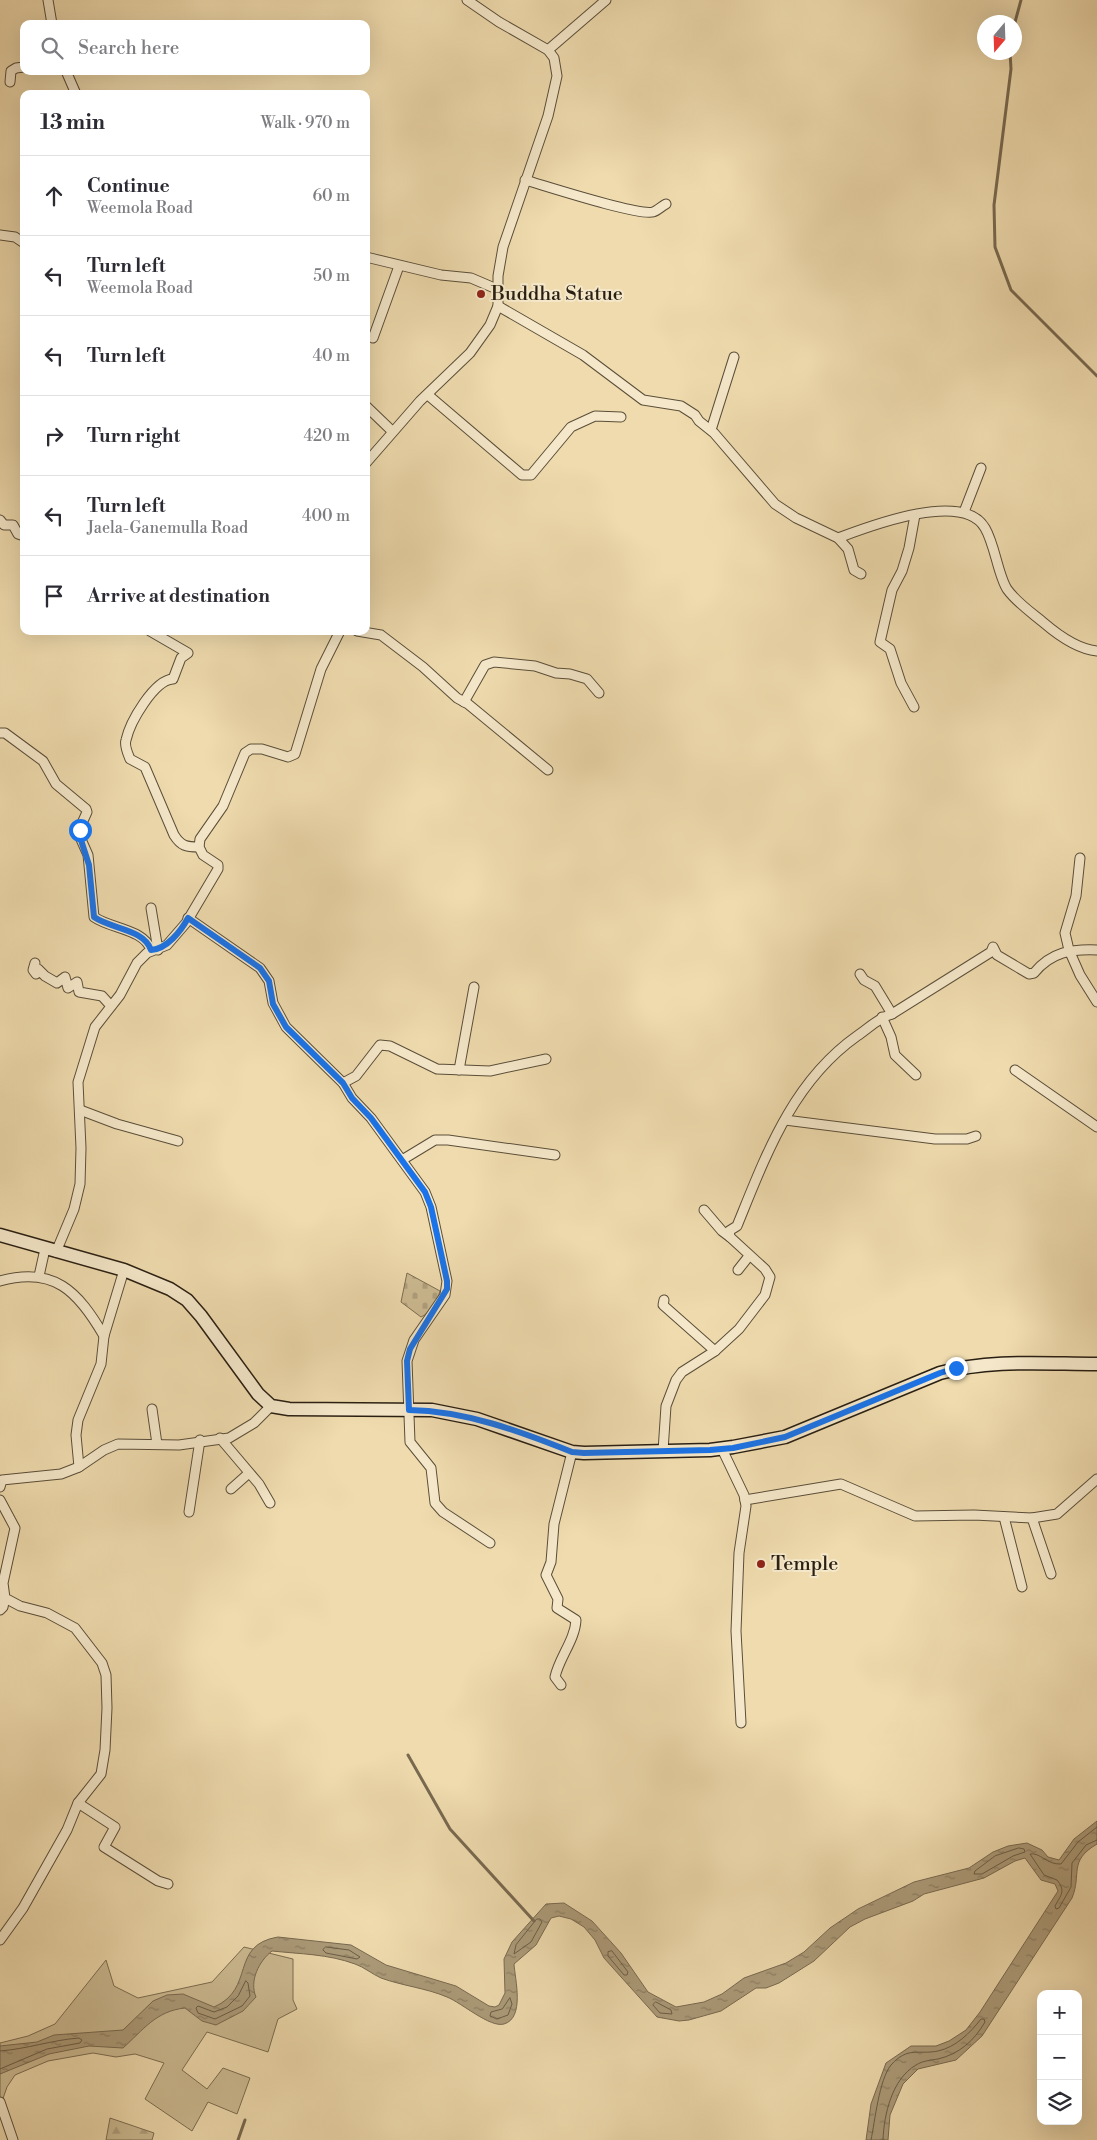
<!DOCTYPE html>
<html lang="en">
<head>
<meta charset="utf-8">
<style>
	:root { --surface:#fff; --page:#f7f7f7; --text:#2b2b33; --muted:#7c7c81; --line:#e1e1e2 }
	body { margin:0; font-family:"Libre Bodoni",serif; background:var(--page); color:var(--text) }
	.controls { position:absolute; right:15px; bottom:15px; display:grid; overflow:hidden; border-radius:10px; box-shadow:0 5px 20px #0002 }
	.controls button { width:45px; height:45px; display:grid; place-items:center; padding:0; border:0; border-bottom:1px solid var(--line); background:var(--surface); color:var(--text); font:25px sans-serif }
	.compass { position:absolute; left:977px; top:15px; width:45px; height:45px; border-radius:50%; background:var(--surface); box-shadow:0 5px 20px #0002; rotate:199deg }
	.stop { position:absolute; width:15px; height:15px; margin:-11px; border:4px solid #1a73e8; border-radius:50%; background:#fff }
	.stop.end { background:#1a73e8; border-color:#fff; box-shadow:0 1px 5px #0008 }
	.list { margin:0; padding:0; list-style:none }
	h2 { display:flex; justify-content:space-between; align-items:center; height:65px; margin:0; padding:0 20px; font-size:21px }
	h2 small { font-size:16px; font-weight:400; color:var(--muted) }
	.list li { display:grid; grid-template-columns:32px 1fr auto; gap:15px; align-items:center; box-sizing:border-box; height:80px; padding:0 20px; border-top:1px solid var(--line) }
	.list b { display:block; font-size:19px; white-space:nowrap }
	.list p { margin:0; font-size:16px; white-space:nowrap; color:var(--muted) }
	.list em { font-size:16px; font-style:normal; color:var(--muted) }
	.icon { flex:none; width:28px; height:28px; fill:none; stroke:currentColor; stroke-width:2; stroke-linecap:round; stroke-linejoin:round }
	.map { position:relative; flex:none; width:1097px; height:2140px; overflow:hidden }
	.search { position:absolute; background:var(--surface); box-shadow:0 5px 20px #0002; left:20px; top:20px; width:350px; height:55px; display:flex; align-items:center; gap:12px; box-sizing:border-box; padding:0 18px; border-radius:10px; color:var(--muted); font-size:19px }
	.panel { position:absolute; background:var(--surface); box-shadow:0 5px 20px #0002; left:20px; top:90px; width:350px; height:545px; border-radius:10px }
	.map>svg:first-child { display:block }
</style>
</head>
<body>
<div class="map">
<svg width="1097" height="2140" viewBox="0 0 1097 2140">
	<defs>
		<pattern id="forest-firs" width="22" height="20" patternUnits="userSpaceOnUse" patternTransform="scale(1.25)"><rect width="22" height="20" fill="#cdbb93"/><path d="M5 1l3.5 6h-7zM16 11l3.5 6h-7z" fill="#b0a07e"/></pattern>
		<pattern id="cemetery-stones" width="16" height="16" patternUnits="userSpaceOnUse" patternTransform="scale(1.25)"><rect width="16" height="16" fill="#cdbb93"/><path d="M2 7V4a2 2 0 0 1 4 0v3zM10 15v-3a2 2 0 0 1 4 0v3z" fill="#b0a07e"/></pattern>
		<pattern id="water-ripples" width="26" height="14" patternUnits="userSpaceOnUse" patternTransform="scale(1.25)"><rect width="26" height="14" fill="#ac9b79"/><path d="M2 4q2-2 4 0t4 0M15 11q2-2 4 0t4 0" fill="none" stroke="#8c7e62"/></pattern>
	</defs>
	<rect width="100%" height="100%" fill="#efdbae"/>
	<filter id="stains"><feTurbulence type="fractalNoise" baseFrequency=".004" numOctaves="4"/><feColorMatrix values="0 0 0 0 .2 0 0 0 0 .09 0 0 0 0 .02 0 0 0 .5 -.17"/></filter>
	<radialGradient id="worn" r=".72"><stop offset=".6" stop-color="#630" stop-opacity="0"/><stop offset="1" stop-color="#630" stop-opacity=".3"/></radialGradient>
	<!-- green -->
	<polygon fill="#cdbb93" stroke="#7b6d52" points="244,1947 293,1959 293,2000 297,2009 278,2019 268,2052 207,2032 182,2070 207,2089 223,2068 250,2078 237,2114 208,2102 192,2131 145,2099 164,2063 135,2054 116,2057 93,2053 48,2061 15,2075 7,2087 0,2107 0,2043 28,2036 55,2024 106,1960 114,1986 138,1998 212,1982"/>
	<!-- forest -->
	<polygon fill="url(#forest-firs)" stroke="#7b6d52" points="110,2118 154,2133 152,2140 106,2140"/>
	<!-- cemetery -->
	<path fill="url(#cemetery-stones)" stroke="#7b6d52" d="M407 1273 440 1291C438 1300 429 1314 421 1317L401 1302Z"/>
	<!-- water -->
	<path fill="url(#water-ripples)" stroke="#786950" d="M1097 1821V1844C1068 1861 1082 1874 1072 1898L982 2036 956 2060 918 2069 903 2084 890 2115 888 2140H866L871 2104 886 2063 911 2046H936L949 2041 966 2030 980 2012 1058 1891 1055 1884 1041 1880 1025 1858 1015 1861 984 1878 924 1894 913 1901 865 1919 850 1927 814 1961 779 1983 766 1988H756L721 2011 689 2020 679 2021 657 2017 604 1958 595 1940 584 1927 571 1919 559 1916 551 1918 536 1945 514 1964C515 1979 525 2018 504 2024 490 2028 462 2003 447 1997 426 1988 403 1986 381 1978 372 1974 364 1967 355 1964 328 1954 300 1954 272 1951 259 1961 249 1981 256 1997L243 2011 216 2025 202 2021 185 2008C156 2011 143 2030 123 2048L89 2046 49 2054 0 2074V2046L37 2042 54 2035 123 2030 153 2001 167 1995 183 1994 214 2007C256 1989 229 1945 278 1937L351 1945 386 1965 456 1986 489 2006 495 2007 499 2005 505 1993 504 1959 512 1942 546 1904 564 1903 592 1921 621 1953 648 1992 676 2007 704 2002 722 1994 744 1978 786 1963 804 1952 830 1928 858 1909 914 1882 969 1868 993 1852 1008 1846 1027 1843 1042 1850 1048 1857 1059 1860 1074 1839Z"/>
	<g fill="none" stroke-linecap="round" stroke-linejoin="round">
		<!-- shore -->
		<g stroke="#6a5d46" stroke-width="1">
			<path d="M1097 1827 1078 1842 1061 1864C1047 1865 1040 1852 1030 1854L1044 1875 1057 1880C1066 1891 1061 1895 1055 1906L1056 1909 1059 1908 1071 1887 1072 1863 1086 1845 1097 1840"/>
			<polygon points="1019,1848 1024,1849 1025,1852 1013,1856 982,1874 974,1874 975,1871 995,1856"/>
			<polygon points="537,1919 540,1919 542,1922 531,1942 514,1954 516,1945"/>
			<polygon points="326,1947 349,1950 360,1957 357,1959 326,1953 323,1950"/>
			<polygon points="612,1951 628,1972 627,1975 624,1975 608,1956 608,1952"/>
			<polygon points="246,1981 248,1983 250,1996 242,2006 215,2019 198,2013 196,2008 198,2006 214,2012 227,2007 238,1996"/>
			<polygon points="510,1998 512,2004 508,2015 497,2019 490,2016 491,2012 502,2009"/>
			<polygon points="656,2002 671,2010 672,2014 660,2013 653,2005"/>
			<path d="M0 2051C27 2049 52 2040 79 2038L82 2040 80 2043 47 2049 0 2069"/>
			<path d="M871 2140C875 2121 879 2080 891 2065 908 2046 918 2055 938 2051 956 2047 970 2033 981 2019H984L985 2022C974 2041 959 2054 938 2059 931 2060 922 2061 916 2065 892 2079 884 2114 883 2140"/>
		</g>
		<!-- stream -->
		<g stroke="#786950" stroke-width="3">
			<polyline points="1014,26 1021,0"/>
			<polyline points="1010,52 1011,69 994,205 995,247 1011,290 1097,376"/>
			<polyline points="408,1755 450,1829 534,1921"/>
			<polyline points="238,2140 245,2120"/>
		</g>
		<!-- street casing -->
		<g stroke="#5a4e39" stroke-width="11">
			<g id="street">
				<polyline points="48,0 52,24"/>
				<polyline points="548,50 606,0"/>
				<polyline points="66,71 76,94"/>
				<polyline points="10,82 11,71 16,68 24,67"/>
				<path d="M525 180C546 186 638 216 653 212 657 211 662 206 666 204"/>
				<polyline points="0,235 15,237 24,243"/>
				<polyline points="366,257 441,275 471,278 499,290"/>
				<polyline points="498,306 583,355 643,400 681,406 695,415 699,421 714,433 775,504 796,518 838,538 848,549 854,570 861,574"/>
				<polyline points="373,338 399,266"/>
				<polyline points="428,395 522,475 531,475 571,427 595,416 621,417"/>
				<polyline points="366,406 392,431"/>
				<polyline points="711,430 734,357"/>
				<polyline points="366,463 420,401 470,353 490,325 498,306 498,276 503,247 548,116 557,76 554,58 548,50 499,22 467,0"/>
				<polyline points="964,512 981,468"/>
				<polyline points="0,520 4,525 13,525 18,534 24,536"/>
				<path d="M838 538C870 526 963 490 985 528 995 545 998 575 1007 589 1016 602 1032 613 1044 623 1058 635 1077 649 1097 651"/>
				<path d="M150 631 188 653 181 658 173 679C154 680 130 722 126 740 124 746 128 754 130 759L145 767 174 835C181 846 186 847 199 847"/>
				<polyline points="357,631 381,635 423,667 457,698 468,704 548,770"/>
				<polyline points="464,702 485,665 494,662 535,666 556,673 570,674 587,679 599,693"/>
				<polyline points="914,707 901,683 890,649 880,642 892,590 902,571 909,548 915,515"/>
				<path d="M0 733H5L43 761 56 784 86 809 87 812 79 830 80 837 88 855 94 917C111 929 144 929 151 950"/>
				<polyline points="1080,858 1076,896 1065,933 1069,950 1080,975 1097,1002"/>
				<polyline points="151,908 158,950"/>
				<polyline points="188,918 260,968 269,981 273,1003 286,1027 343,1083 352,1098 371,1118 425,1192 431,1207 447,1281 445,1295 414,1340 407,1361 410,1442 431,1468 435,1503 443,1512 490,1543"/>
				<polyline points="35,963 33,970 36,974 38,969 45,976 57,983 65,977 68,988 77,982 79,992 102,996 111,1006"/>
				<polyline points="860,974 864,980 875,986 892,1014"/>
				<polyline points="882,1017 891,1037 895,1055 916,1075"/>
				<polyline points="459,1070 474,987"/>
				<polyline points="1015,1070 1097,1127"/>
				<polyline points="343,1083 356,1076 380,1045 390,1046 437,1069 490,1071 546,1059"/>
				<polyline points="80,1110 117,1124 178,1141"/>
				<polyline points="785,1120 935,1139 967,1139 976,1136"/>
				<polyline points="402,1160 435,1140 448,1140 555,1155"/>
				<polyline points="704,1210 722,1231 730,1237"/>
				<polyline points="56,1252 74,1209 80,1184 81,1148 78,1082 95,1027 120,995 137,963 147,953 167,945 186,923 218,869 218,865 203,855 199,847 200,839 223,806 245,753 251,749 262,749 288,757 295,754 321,669 340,631"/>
				<polyline points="738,1270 749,1256"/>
				<polyline points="39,1276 45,1249"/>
				<path d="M0 1281C54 1266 78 1291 104 1336"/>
				<polyline points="664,1300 663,1305 715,1351"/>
				<polyline points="152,1409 157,1444"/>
				<polyline points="220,1438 259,1484 270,1503"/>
				<polyline points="722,1449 744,1495 746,1506 739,1553 736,1631 741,1723"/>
				<path d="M663 1451 666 1406 676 1380 682 1372 715 1351 739 1329 765 1295 770 1277 765 1269 730 1237 729 1231 737 1226C766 1155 792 1082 857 1036 869 1028 878 1018 892 1014L991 952 993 947 997 955 1029 974 1034 973C1051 952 1071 949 1097 950"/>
				<polyline points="79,1467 76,1435 78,1420 101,1364 104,1336 124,1270"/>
				<polyline points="0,1487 2,1480 61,1474 79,1467 104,1450 118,1444 179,1445 229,1438 254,1423 271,1406"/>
				<polyline points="231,1489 249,1473"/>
				<polyline points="0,1500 15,1528 3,1583 5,1598 20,1606 47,1613 75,1628 102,1663 106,1675 107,1708 105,1750 101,1774 78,1803 67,1830 23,1908 0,1940"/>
				<polyline points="745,1500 841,1484 915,1516 974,1515 1032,1518 1057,1514 1097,1479"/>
				<polyline points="189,1512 200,1440"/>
				<polyline points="1004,1517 1022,1587"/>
				<polyline points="1032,1518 1051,1574"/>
				<polyline points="0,1610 3,1607 5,1598 0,1599"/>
				<path d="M561 1685 555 1677C559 1658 575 1640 576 1620L557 1608 558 1599 546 1575 551 1562 554 1524 572 1452"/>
				<polyline points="78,1803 115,1827 104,1847 158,1881 168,1884"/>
				<polyline points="0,2102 13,2140"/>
			</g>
		</g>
		<!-- secondary casing -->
		<g stroke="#291f12" stroke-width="15">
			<path id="secondary" d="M0 1235 124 1270 170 1289 187 1300 201 1316 258 1394 271 1406 289 1409 432 1410 477 1419 572 1452 584 1453 710 1450 733 1447 785 1437 940 1373C991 1359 1045 1364 1097 1364"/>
		</g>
		<!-- street -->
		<use href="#street" stroke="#f5e8ca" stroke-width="9"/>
		<!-- secondary -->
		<use href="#secondary" stroke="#f5e8ca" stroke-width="12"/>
	</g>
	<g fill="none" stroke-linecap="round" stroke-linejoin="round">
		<!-- route -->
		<path stroke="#1a73e8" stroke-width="6" d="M80 830V837L89 865 94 917C111 929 144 929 151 950 167 949 181 931 188 918L260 968 269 981 273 1004 286 1027 343 1083 352 1098 371 1118 425 1192 431 1207 447 1281V1289L410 1349 407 1361 409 1410C466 1411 519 1431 572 1452L584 1453 710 1450 733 1448 785 1437 940 1373 956 1368"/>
	</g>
	<!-- markers -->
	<g fill="#8f2418" stroke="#f5e8ca" stroke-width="2">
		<circle cx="481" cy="294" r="5"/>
		<circle cx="761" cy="1564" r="5"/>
	</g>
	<g text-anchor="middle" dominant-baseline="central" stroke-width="4" stroke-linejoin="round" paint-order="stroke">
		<!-- poi labels -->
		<g font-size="20" fill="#291f12" stroke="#f5e8ca" text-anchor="start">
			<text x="491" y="294">Buddha Statue</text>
			<text x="771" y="1564">Temple</text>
		</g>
	</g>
	<rect width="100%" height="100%" filter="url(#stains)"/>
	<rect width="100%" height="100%" fill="url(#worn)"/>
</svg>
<div class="controls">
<button>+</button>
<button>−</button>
<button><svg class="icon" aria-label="layers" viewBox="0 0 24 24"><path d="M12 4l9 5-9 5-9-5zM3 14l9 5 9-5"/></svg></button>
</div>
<svg class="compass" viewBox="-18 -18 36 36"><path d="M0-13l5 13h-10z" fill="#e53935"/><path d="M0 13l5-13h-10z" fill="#7c7c81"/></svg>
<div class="stop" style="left:80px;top:830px"></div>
<div class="stop end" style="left:956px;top:1368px"></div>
<div class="search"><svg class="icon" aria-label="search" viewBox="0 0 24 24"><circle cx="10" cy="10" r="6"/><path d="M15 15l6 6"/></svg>Search here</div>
<section class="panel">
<h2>13 min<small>Walk · 970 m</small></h2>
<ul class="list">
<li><svg class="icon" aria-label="ahead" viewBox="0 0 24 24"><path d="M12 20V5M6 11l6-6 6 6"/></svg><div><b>Continue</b><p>Weemola Road</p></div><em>60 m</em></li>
<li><svg class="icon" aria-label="left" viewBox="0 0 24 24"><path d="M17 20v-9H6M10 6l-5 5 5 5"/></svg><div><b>Turn left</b><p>Weemola Road</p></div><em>50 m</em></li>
<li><svg class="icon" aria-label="left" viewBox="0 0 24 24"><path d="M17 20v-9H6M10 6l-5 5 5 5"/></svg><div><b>Turn left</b></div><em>40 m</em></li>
<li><svg class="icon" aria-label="right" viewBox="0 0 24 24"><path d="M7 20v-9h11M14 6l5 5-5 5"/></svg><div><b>Turn right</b></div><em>420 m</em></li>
<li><svg class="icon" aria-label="left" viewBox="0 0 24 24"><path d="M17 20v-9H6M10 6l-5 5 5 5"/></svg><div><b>Turn left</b><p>Jaela-Ganemulla Road</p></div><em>400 m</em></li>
<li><svg class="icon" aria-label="arrive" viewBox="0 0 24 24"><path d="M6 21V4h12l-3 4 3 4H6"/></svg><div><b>Arrive at destination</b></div></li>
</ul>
</section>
</div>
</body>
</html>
